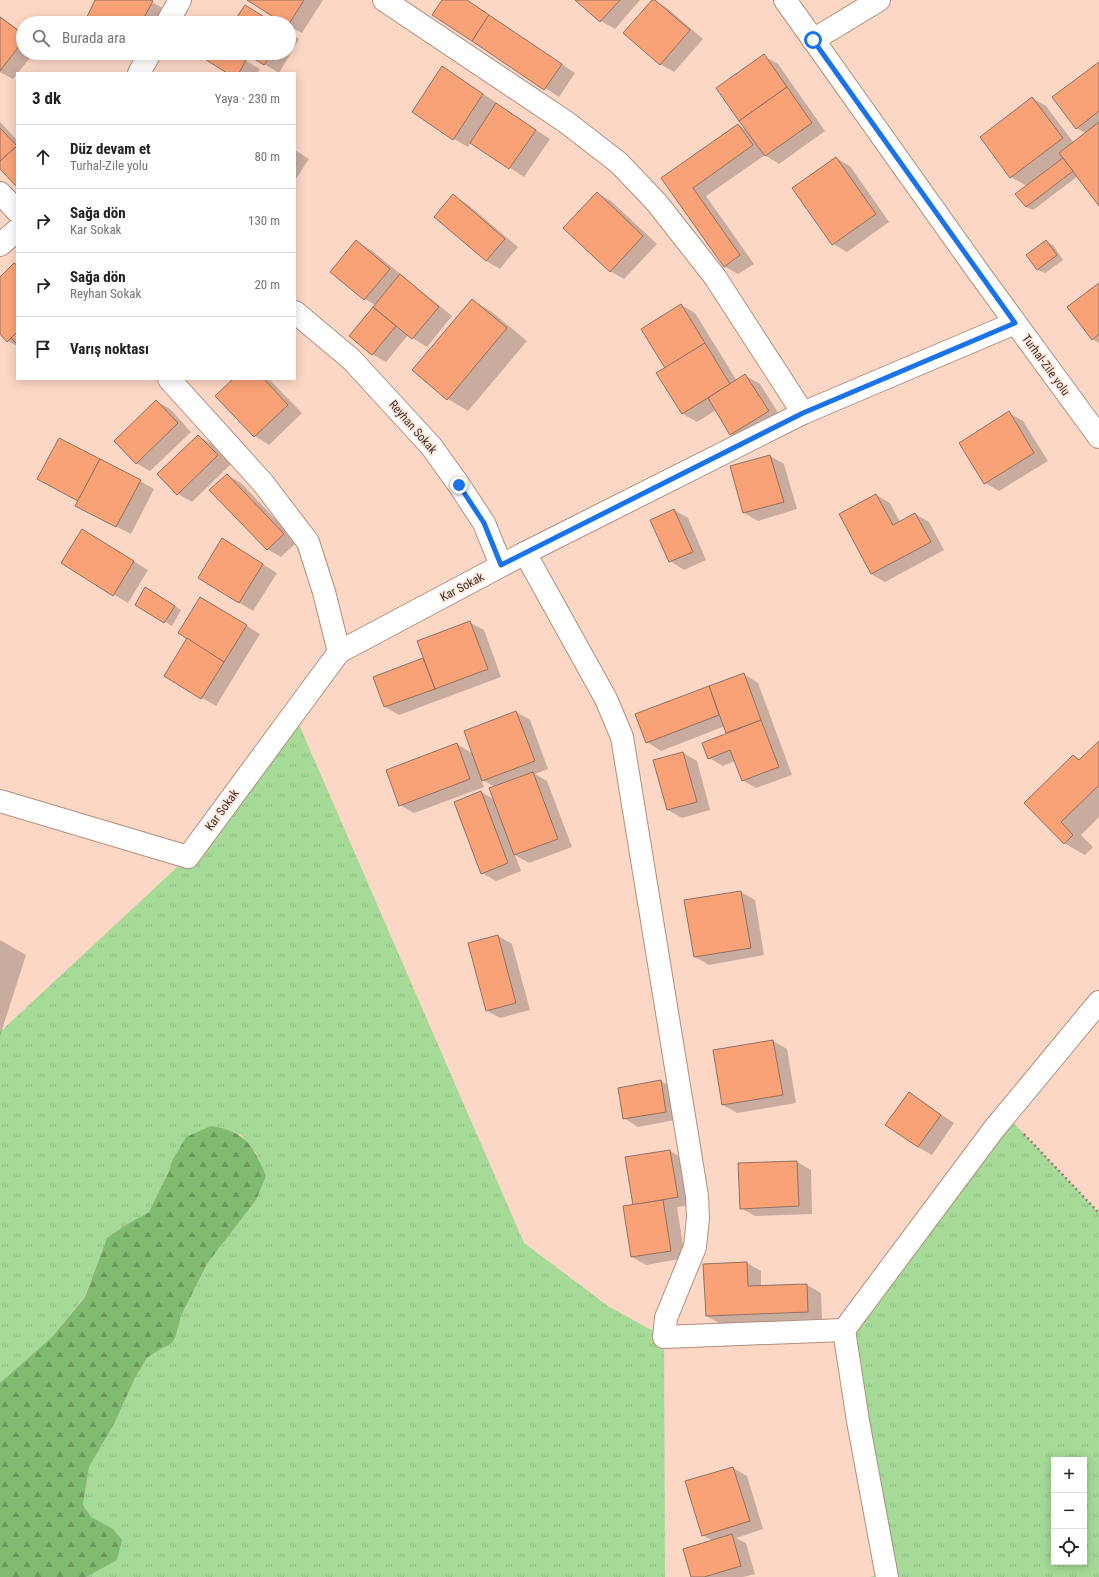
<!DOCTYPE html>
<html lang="tr">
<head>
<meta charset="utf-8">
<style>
	:root { --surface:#fff; --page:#f6f6f6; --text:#202124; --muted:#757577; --line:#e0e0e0 }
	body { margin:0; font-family:"Roboto Condensed",sans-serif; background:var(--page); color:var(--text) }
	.controls { position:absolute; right:12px; bottom:12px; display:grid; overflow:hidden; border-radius:0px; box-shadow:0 2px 10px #0003 }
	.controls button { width:36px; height:36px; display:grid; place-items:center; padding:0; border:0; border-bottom:1px solid var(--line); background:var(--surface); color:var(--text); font:20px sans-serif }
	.stop { position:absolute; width:12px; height:12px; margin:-9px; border:3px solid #1a73e8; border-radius:50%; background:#fff }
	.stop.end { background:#1a73e8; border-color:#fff; box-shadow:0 1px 4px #0008 }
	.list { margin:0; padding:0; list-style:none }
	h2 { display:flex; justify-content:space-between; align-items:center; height:52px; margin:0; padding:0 16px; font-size:17px }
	h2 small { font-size:13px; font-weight:400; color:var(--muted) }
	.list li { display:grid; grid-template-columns:26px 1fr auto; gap:12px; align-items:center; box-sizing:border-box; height:64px; padding:0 16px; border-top:1px solid var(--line) }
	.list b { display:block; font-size:15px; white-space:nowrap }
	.list p { margin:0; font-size:13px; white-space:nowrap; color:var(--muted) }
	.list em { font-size:13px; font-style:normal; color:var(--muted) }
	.icon { flex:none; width:22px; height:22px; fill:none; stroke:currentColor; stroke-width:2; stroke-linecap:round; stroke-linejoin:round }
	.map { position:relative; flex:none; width:1099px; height:1577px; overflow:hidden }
	.search { position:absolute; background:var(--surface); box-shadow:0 2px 10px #0003; left:16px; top:16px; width:280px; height:44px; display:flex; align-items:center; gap:10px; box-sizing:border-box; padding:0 14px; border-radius:22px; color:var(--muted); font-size:15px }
	.panel { position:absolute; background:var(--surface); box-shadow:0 2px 10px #0003; left:16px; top:72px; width:280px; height:308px; border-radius:0px }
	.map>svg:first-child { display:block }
</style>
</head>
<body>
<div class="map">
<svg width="1099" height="1577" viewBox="0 0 1099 1577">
	<defs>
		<pattern id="grass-tufts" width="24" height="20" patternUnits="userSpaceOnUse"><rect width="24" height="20" fill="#a5da98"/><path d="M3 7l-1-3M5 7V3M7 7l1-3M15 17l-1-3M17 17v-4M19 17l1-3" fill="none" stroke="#8fbb83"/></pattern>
		<pattern id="forest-firs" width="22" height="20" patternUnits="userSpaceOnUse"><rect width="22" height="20" fill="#80bb71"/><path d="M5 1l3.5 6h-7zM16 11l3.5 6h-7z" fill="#6a985d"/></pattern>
	</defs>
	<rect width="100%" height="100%" fill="#fcd7c6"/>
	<!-- grass -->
	<g fill="url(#grass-tufts)" fill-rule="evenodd">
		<polygon points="294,713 524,1243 608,1306 664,1337 665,1577 86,1577 87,1575 91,1517 83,1505 89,1467 114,1424 135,1378 147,1358 159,1350 171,1344 181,1316 207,1264 256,1200 265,1176 257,1154 240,1134 172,1161 169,1171 149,1212 124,1226 107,1238 85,1296 51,1338 0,1383 0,1032 188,857"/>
		<path d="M1006 1115 1099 1213V1577H869L886 1573 844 1330ZM1054 1460H1084V1562H1054Z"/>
	</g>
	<!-- forest -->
	<path fill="url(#forest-firs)" d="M211 1126C246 1132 253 1145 266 1176L256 1200 207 1264 181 1316 175 1338 171 1344 159 1350 147 1358 135 1378 114 1424 89 1467 83 1505 91 1517 113 1529 122 1540 117 1560 86 1577H0V1383L51 1338 85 1297 107 1238 124 1226 149 1212 169 1171 172 1161 186 1137Z"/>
	<!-- shadow -->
	<g fill="#0003">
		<polygon points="97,0 148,0 166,10 159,23 85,23"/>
		<polygon points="248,0 323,0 302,33 289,26 289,23 285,23"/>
		<polygon points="443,0 467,0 575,73 559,97 434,14"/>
		<polygon points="577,0 640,0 615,29 601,21"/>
		<polygon points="653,0 667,8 703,39 674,72 660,64"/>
		<polygon points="0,16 23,33 23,53 34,53 13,79 0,72"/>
		<polygon points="289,33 299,39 279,73 246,53 289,53"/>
		<polygon points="132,53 144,53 141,59"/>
		<polygon points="197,53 233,53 260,69 257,73 229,73"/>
		<polygon points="764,56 778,64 825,131 779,164 765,155 706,196 754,264 738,274 724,266 663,179 738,125 748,131"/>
		<polygon points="1099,63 1099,204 1078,176 1033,210 1026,207 1027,186 1011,177 1032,98 1046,106 1074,143 1086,133 1076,128"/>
		<polygon points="456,76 497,103 496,104 550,139 524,177 471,142 468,147 454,139"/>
		<polygon points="0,122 17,140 17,186 0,167"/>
		<polygon points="295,150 309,159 295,180"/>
		<polygon points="836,158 850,166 889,222 847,252 833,244"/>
		<polygon points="597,193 611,201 657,244 624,279 610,271"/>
		<polygon points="453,196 467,204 518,247 500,269 486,261"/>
		<polygon points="1046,241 1053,245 1063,260 1045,273 1038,270 1028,255"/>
		<polygon points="357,242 371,250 452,316 427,347 408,335 386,362 372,354 350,336 375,305 365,299 332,272"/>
		<polygon points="17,265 17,346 8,341 0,333 0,278"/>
		<polygon points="1099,284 1099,343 1092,339"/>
		<polygon points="472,300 492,312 527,341 468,411 448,399"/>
		<polygon points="681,305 695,313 737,381 746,376 760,384 782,419 745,442 731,434 716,410 697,422 683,414 658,373 666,368"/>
		<polygon points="235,379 269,379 302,413 269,445 255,436 217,396"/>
		<polygon points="156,401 170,409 191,432 150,471 136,463"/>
		<polygon points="1009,413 1023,421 1048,461 999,491 985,483"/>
		<polygon points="198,436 212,444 231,464 192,502 178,494"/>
		<polygon points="770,456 784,464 797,509 758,521 744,513"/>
		<polygon points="227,475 241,483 297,542 281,557 267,549"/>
		<polygon points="140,481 154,489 131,534 90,513 79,501"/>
		<polygon points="876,495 890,503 900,522 915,514 929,522 944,550 885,582 871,574"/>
		<polygon points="674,510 688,518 706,560 684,570 670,561"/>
		<polygon points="96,538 148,570 128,603 62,563"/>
		<polygon points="236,548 277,573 253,611 199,578"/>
		<polygon points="146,589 181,610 172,626 136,604"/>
		<polygon points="215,606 260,634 216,706 165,676 188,638"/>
		<polygon points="469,622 484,630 501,677 399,715 385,707 374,677 425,658"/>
		<polygon points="744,674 758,683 792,775 756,788 742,780 735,761 723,766 709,758 728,734 725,726 661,751 647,742 637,715"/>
		<polygon points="516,712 530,720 548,769 535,774 547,781 572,847 529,863 515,855 521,871 496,881 482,873 481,792 495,800 495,787 481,779 484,787 414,813 400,805 457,744 473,754"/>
		<polygon points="1099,742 1099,817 1081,835 1093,847 1085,855 1064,843 1025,803 1073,756 1080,760"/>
		<polygon points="683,753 697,761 710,810 682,818 668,810"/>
		<polygon points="741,892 755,900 764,955 709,965 695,957"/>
		<polygon points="498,936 512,944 530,1010 500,1018 486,1010"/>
		<polygon points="0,940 26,955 0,1036"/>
		<polygon points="773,1041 787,1049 796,1103 737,1113 723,1105"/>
		<polygon points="661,1081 675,1089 680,1119 638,1127 624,1118"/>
		<polygon points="909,1093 954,1123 932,1155 918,1147"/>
		<polygon points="670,1151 684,1159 691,1205 677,1207 685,1258 646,1265 632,1257 634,1205"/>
		<polygon points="797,1162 811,1170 812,1214 755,1216 741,1208"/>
		<polygon points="747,1263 761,1271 761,1286 807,1285 821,1293 822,1319 721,1324 706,1316"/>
		<polygon points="733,1468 747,1476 763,1529 736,1538 746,1543 755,1574 743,1577 692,1577 713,1541 703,1535"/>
	</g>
	<!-- building -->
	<g fill="#faa277" stroke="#917161">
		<polygon points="95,0 151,0 153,1 141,23 84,23"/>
		<polygon points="247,0 304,0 289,24 289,23 283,23"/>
		<polygon points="442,0 467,0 489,15 472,41 432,15"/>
		<polygon points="575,0 620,0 600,22"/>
		<polygon points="652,0 655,0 690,30 660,65 623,33"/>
		<polygon points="245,5 274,23 233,23"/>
		<polygon points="489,15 562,64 544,90 472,41"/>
		<polygon points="0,17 23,34 23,41 0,71"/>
		<polygon points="195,53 234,53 246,60 239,73 227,73"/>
		<polygon points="244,53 272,53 264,65"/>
		<polygon points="764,54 787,87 739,121 716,88"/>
		<polygon points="1099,62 1099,111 1076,129 1052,97"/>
		<polygon points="442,66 483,94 453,140 412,112"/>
		<polygon points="787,87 812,123 765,156 739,121"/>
		<polygon points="1032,97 1063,138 1010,178 980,137"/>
		<polygon points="496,103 536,130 509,169 470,143"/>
		<polygon points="1099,122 1099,206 1059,153"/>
		<polygon points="738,124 753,145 693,188 740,255 724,267 661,178"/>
		<polygon points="0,128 17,146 0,161"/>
		<polygon points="17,146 17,187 0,169 0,161"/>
		<polygon points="836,157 876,214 832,245 792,188"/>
		<polygon points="1063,158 1073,171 1026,207 1015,194"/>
		<polygon points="597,192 643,236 610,272 563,228"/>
		<polygon points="453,194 505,239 486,261 434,217"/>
		<polygon points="356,240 390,269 364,300 330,272"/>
		<polygon points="1046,240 1057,255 1037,270 1026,255"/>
		<polygon points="14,263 17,265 17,332 7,342 0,334 0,277"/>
		<polygon points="400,274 439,307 412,339 373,307"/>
		<polygon points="1099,283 1099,334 1092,340 1067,307"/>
		<polygon points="472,299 507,328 447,400 412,370"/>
		<polygon points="681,304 705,343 665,368 641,329"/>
		<polygon points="373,307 396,326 372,355 349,336"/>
		<polygon points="17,332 17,344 11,338"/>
		<polygon points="705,343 730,384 682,414 656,373"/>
		<polygon points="745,374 769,411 730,435 708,398"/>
		<polygon points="233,379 264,379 288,405 254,437 215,396"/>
		<polygon points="156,400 178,423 136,464 114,441"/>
		<polygon points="1009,411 1034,453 984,484 959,443"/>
		<polygon points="198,435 218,455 177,495 157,474"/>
		<polygon points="59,438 100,459 78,501 37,479"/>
		<polygon points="770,455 784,502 743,513 730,466"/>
		<polygon points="100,459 141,480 116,527 75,506"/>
		<polygon points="227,474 284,534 267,550 209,490"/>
		<polygon points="876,494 893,525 915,513 931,542 871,574 839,514"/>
		<polygon points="674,509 693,552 669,562 650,520"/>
		<polygon points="82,529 134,561 113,596 61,563"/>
		<polygon points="222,538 263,564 239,603 198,578"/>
		<polygon points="145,587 175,606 164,623 135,605"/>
		<polygon points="200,597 247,625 224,662 178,633"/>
		<polygon points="470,621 488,669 435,689 417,641"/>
		<polygon points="187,638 224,662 201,699 164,676"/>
		<polygon points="423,658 435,689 384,707 373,677"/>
		<polygon points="744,673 761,720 726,733 709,686"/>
		<polygon points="709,686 719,715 646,743 635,714"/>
		<polygon points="516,711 535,761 482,781 464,731"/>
		<polygon points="761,720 779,767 742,781 730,750 708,759 702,743"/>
		<polygon points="1099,741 1099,785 1061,822 1073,835 1064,844 1024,803 1073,755 1079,760"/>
		<polygon points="457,743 470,779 399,806 386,770"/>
		<polygon points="683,752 697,802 667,810 653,760"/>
		<polygon points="533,772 558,839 514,855 489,788"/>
		<polygon points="481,791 508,863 481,874 454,802"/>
		<polygon points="741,891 751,948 694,957 684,900"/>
		<polygon points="498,935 516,1003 486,1011 468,943"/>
		<polygon points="773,1040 783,1095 722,1105 713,1050"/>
		<polygon points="661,1080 666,1112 623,1119 618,1088"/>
		<polygon points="909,1092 941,1115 918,1147 885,1125"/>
		<polygon points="670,1150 678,1197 633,1205 625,1157"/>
		<polygon points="797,1161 799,1206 740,1209 738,1163"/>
		<polygon points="663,1200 671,1251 631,1257 623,1206"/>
		<polygon points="747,1262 748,1286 807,1284 808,1312 706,1316 703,1264"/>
		<polygon points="733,1467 750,1521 702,1536 685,1481"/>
		<polygon points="732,1534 741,1566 704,1577 691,1577 683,1549"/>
	</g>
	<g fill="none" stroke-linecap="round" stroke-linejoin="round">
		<!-- minor casing -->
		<g stroke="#b08f7e" stroke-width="24">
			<g id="minor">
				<polyline points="384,0 566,122 619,163 657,203 715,277 803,413"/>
				<polyline points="167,23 180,0"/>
				<polyline points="813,40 879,0"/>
				<polyline points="139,73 150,53"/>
				<polyline points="0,193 17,211"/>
				<polyline points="0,245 17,230"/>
				<polyline points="295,312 351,359 431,446 459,485 484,523 501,565"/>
				<polyline points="169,379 263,483 308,542 324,592 339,652"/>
				<polyline points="525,553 606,699 622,737 697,1196 698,1218 695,1247 666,1318 664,1337 844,1330"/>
				<polyline points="0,801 188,857 339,652 525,553 803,413 1015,323"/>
				<polyline points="887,1577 858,1421 844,1330 994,1129 1099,1002"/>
			</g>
		</g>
		<!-- primary casing -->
		<g stroke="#b08f7e" stroke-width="24">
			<polyline id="primary" points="785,0 979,273 1099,437"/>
		</g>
		<!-- path -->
		<polyline stroke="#957d71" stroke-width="2.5" stroke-dasharray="2 3" stroke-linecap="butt" points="1024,1134 1099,1213"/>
		<!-- minor -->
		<use href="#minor" stroke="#fff" stroke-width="22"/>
		<!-- primary -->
		<use href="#primary" stroke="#fff" stroke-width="22"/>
	</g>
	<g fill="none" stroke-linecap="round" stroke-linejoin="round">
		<!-- route -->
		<polyline stroke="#1a73e8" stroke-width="5" points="459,485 484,523 501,565 803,413 1015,323 813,40"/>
	</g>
	<g text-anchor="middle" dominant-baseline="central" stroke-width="3.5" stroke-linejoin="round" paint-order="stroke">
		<!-- street labels -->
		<g font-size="12" fill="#3e3029" stroke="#fee8dd">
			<text transform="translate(1046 365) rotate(54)">Turhal-Zile yolu</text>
			<text transform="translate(413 427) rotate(49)">Reyhan Sokak</text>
			<text transform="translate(462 587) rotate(-28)">Kar Sokak</text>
			<text transform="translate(222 810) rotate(-54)">Kar Sokak</text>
		</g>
	</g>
</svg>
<div class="controls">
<button>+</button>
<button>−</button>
<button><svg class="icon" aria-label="locate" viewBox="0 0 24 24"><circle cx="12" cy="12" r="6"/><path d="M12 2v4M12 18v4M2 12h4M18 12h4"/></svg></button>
</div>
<div class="stop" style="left:813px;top:40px"></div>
<div class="stop end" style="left:459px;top:485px"></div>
<div class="search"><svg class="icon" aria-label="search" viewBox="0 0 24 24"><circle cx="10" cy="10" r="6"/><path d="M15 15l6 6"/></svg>Burada ara</div>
<section class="panel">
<h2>3 dk<small>Yaya · 230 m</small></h2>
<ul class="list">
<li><svg class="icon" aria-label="ahead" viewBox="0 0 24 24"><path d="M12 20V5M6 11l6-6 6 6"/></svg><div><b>Düz devam et</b><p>Turhal-Zile yolu</p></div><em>80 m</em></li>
<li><svg class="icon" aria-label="right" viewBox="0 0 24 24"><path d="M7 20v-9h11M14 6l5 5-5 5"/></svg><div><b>Sağa dön</b><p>Kar Sokak</p></div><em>130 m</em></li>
<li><svg class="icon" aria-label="right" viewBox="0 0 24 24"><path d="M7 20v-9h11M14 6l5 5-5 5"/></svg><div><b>Sağa dön</b><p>Reyhan Sokak</p></div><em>20 m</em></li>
<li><svg class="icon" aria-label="arrive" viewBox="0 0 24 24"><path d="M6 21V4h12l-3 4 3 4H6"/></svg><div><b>Varış noktası</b></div></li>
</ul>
</section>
</div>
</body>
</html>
